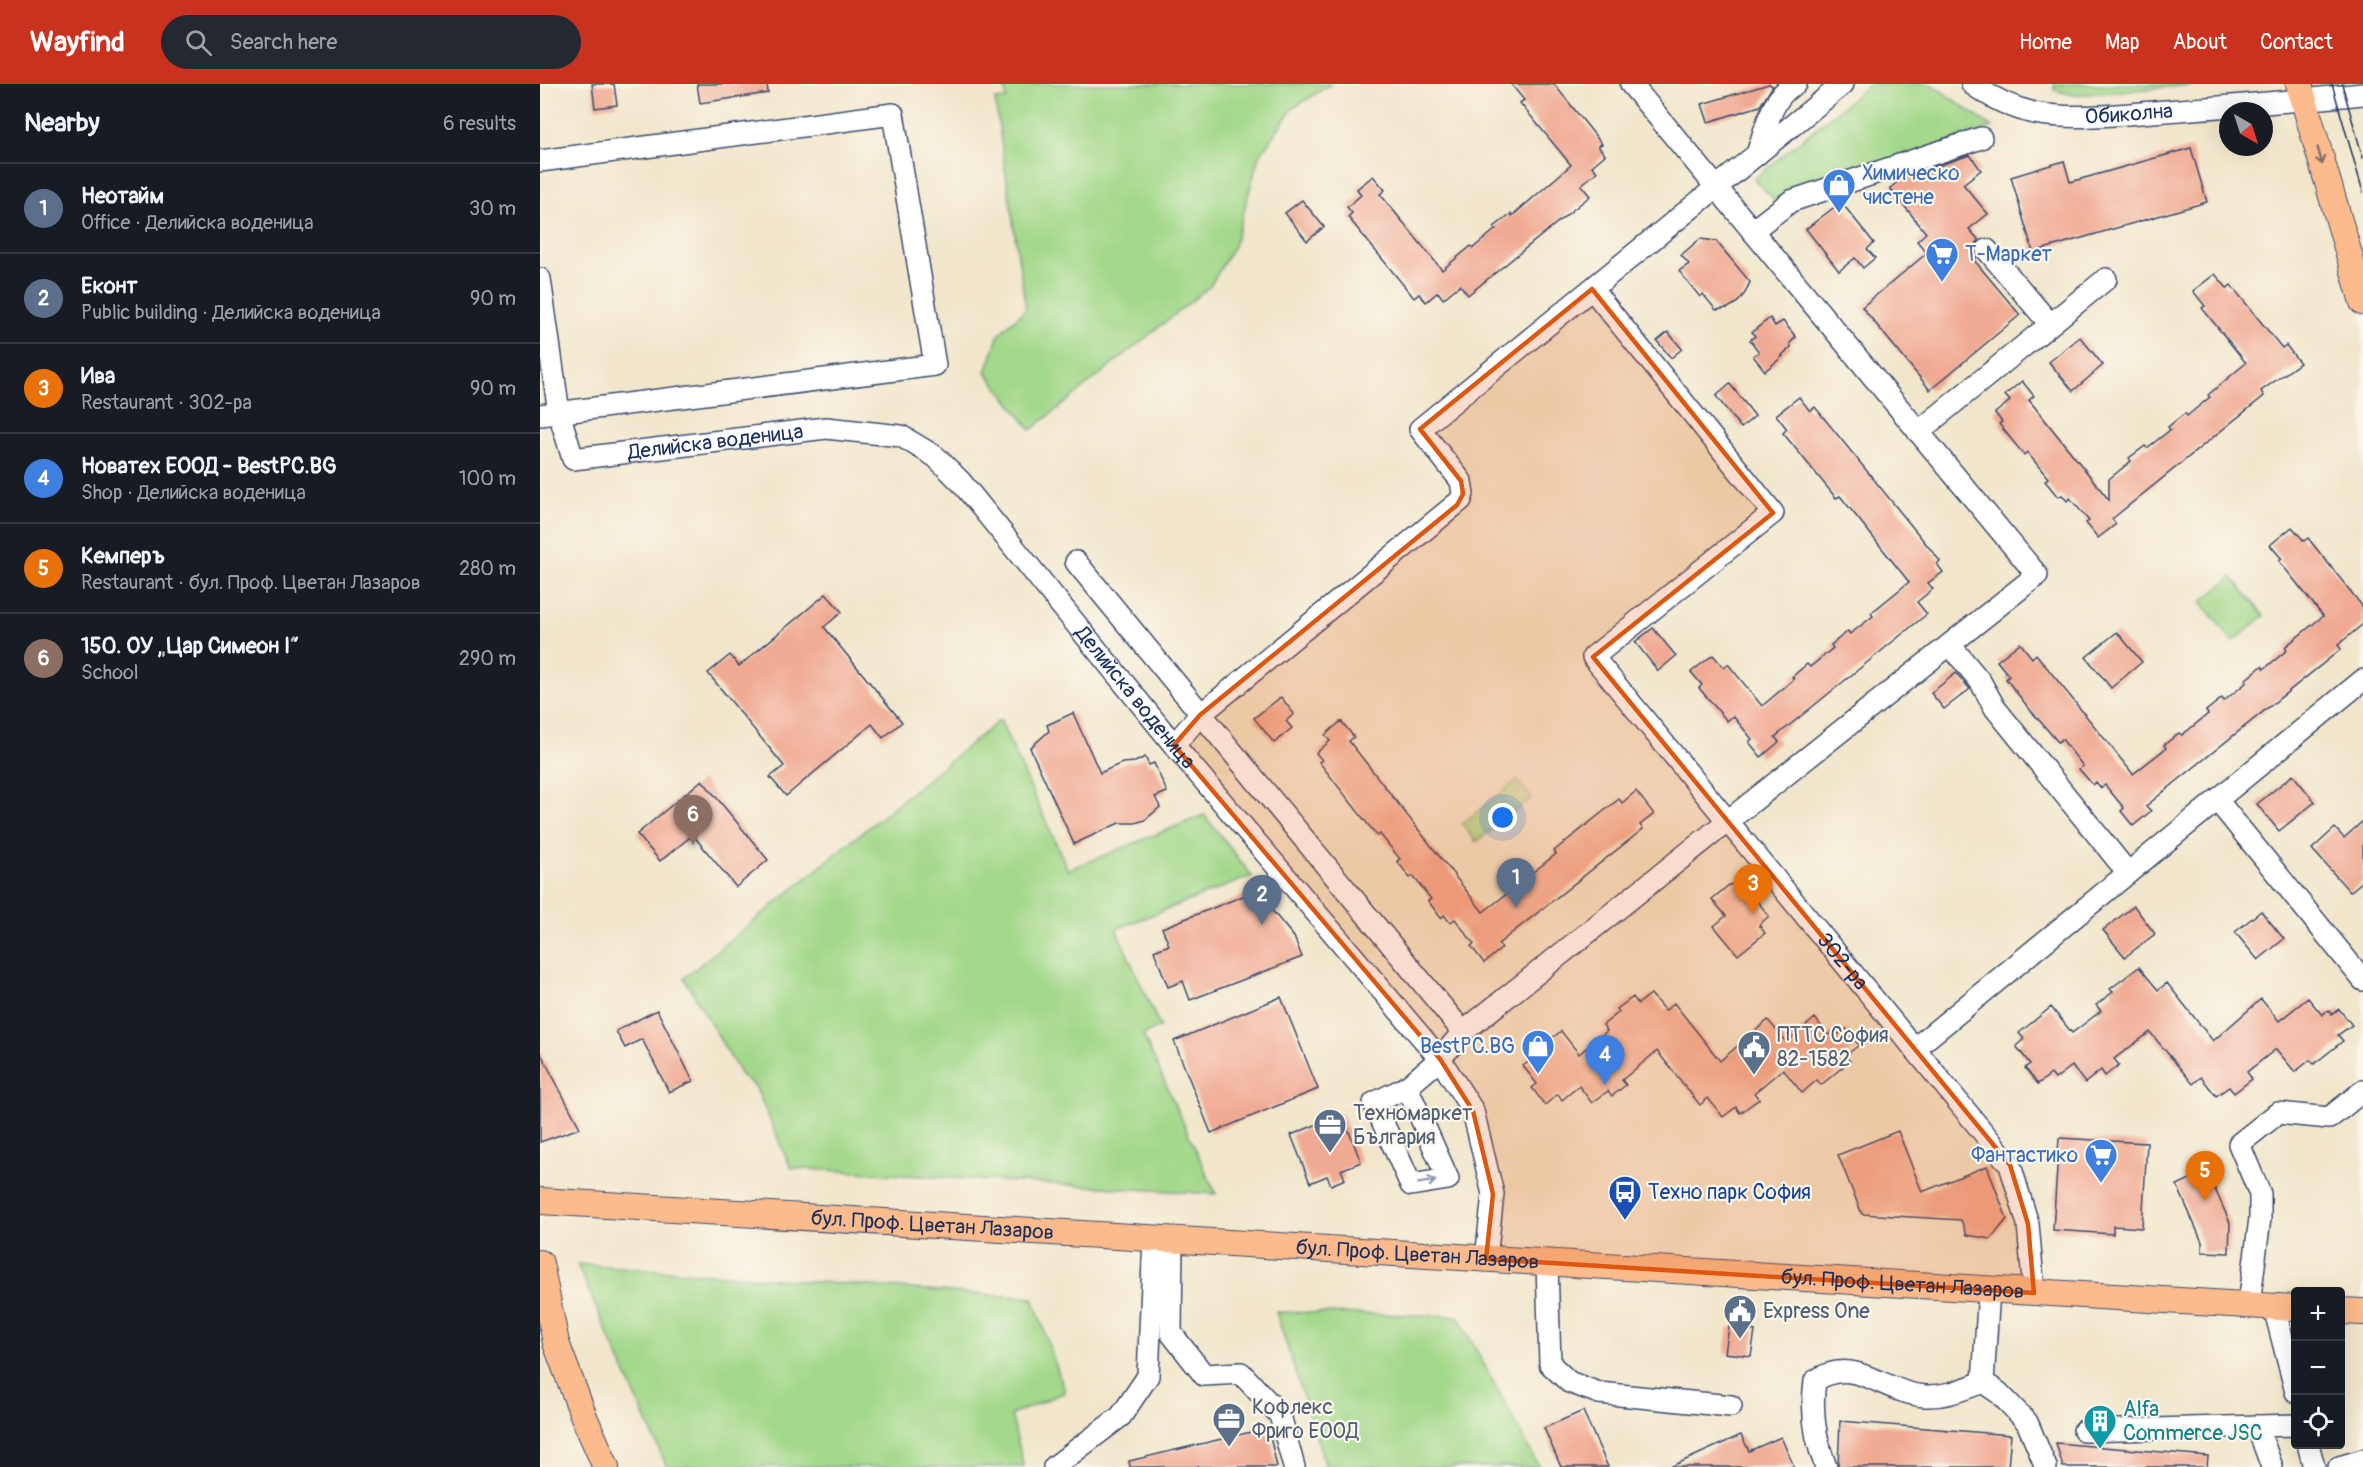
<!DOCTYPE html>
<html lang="en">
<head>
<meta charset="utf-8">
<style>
	:root { --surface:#171b24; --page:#242831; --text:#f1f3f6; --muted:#9ea1a6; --line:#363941; --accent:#c8321e }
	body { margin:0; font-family:Pangolin,sans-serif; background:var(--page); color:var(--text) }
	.controls { position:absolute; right:18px; bottom:18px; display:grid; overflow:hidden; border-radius:6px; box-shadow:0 6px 24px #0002 }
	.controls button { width:54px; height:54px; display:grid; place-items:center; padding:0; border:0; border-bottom:2px solid var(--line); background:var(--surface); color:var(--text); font:30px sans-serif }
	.compass { position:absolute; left:1679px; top:18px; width:54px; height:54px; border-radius:50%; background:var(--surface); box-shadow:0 6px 24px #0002; rotate:141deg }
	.you { position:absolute; left:963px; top:734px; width:21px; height:21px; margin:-15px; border:4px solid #fff; border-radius:50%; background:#1a73e8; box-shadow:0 0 0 9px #1a73e833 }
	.badge { display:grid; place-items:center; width:39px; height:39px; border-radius:50%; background:var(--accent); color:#fff; font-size:20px; font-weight:700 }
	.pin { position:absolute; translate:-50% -50px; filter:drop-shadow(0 2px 3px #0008) }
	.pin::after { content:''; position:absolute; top:32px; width:21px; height:18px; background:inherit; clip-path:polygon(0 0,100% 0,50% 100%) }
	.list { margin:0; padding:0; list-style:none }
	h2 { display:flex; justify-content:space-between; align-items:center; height:78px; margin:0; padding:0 24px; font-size:26px }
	h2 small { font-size:20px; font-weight:400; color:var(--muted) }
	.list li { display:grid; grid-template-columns:39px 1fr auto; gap:18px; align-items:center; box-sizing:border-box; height:90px; padding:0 24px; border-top:2px solid var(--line) }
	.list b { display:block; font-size:22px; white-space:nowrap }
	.list p { margin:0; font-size:20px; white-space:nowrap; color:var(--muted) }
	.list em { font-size:20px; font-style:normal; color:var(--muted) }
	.icon { flex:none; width:33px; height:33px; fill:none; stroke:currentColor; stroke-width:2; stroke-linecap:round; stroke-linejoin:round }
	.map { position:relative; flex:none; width:1823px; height:1383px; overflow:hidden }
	header { display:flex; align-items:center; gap:36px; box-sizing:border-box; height:84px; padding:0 30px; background:var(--accent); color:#fff }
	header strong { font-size:28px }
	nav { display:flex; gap:33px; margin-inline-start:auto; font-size:21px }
	.search { width:420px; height:54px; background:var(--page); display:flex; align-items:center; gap:15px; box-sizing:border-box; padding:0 21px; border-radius:33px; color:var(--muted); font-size:22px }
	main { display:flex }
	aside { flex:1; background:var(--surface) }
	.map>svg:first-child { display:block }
</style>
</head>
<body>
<header>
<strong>Wayfind</strong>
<div class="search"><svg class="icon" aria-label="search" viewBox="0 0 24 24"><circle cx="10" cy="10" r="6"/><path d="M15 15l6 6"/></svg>Search here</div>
<nav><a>Home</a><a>Map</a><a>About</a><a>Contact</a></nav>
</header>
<main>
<aside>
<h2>Nearby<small>6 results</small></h2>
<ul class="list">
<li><span class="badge" style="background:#5c6f8a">1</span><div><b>Неотайм</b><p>Office · Делийска воденица</p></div><em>30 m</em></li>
<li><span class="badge" style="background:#5c6f8a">2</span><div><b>Еконт</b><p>Public building · Делийска воденица</p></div><em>90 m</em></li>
<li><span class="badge" style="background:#e8710a">3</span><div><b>Ива</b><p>Restaurant · 302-ра</p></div><em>90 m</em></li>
<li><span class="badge" style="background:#3f7fe0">4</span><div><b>Новатех ЕООД - BestPC.BG</b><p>Shop · Делийска воденица</p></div><em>100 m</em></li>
<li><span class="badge" style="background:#e8710a">5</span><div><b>Кемперъ</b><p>Restaurant · бул. Проф. Цветан Лазаров</p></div><em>280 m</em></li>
<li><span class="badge" style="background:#8d6e63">6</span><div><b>150. ОУ „Цар Симеон I“</b><p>School</p></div><em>290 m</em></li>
</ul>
</aside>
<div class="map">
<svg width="1823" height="1383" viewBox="0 0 1823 1383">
	<rect width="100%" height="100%" fill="#fbf7ec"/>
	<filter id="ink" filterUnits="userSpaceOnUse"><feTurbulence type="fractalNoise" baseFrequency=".0167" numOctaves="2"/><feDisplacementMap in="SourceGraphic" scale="12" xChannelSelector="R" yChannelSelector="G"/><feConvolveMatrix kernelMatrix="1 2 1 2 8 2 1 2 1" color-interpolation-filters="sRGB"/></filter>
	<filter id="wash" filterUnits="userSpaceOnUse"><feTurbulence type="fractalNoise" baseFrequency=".008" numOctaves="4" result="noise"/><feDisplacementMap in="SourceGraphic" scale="24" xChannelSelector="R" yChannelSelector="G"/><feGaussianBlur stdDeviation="1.35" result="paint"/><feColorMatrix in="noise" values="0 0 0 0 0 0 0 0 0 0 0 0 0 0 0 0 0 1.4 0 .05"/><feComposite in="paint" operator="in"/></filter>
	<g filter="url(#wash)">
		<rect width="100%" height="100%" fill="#f1e6cb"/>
		<!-- green -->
		<g fill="#a2d889" stroke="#5e8474" stroke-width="1.5">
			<polygon points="464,0 791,0 753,24 719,72 694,162 670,202 491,346 446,288 459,250 486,225 455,16 467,15"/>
			<polygon points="1330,0 1391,0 1452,43 1236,118 1214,95"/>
			<polygon points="1514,0 1666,0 1534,11 1514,6"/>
			<polygon points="1692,493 1724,532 1693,558 1661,518"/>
			<polygon points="460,636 528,786 664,731 712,792 576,845 620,943 603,951 676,1110 251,1084 215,1002 201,991 144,894"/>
			<polygon points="977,696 992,714 936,758 922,740"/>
			<polygon points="37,1180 493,1214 525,1308 471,1331 484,1383 127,1383"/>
			<polygon points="736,1228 918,1232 999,1383 786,1383"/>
		</g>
		<g id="blocks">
			<!-- building -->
			<g fill="#f0aa93">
				<polygon points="52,0 74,0 77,21 55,24"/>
				<polygon points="157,0 227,0 228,9 160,19"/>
				<polygon points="971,0 1014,0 1062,60 1058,62 1065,71 1052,82 1057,88 1041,101 1050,112 928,211 920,201 903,215 898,208 886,218 879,210 874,214 808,133 812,129 807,123 821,111 817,105 833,92 845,106 840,110 902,186 931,162 933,164 956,145 954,143 971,130 972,132 1031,81 980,19 984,16"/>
				<polygon points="1229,0 1233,2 1220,22 1168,38 1162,20"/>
				<polygon points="1651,64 1667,118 1493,168 1471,93 1524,77 1530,98"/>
				<polygon points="1430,71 1441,86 1423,100 1448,130 1429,145 1439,156 1435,162 1437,173 1434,176 1480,231 1390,306 1322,223 1387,169 1377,157 1386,149 1350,104 1364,93"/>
				<polygon points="762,116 784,143 767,157 745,129"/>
				<polygon points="1301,118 1334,159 1327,165 1335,174 1323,184 1315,174 1299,187 1266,145"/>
				<polygon points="1160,155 1176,157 1210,198 1205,209 1198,218 1188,224 1176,226 1163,210 1160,213 1139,187 1149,180 1141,171"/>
				<polygon points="1675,190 1687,204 1691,201 1742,264 1746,261 1760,279 1721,307 1724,312 1572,435 1576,440 1558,454 1546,439 1549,437 1530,414 1527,417 1522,411 1518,413 1505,397 1508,394 1487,368 1484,371 1459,340 1462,338 1455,329 1470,317 1465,311 1482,297 1494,312 1489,316 1569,416 1569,395 1591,377 1589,374 1605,362 1607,364 1630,346 1628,343 1645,329 1647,332 1670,313 1668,311 1706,279 1662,224 1665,222 1653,207"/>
				<polygon points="1230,234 1235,242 1243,237 1256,253 1250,259 1251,263 1242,271 1243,272 1225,287 1213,272 1219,268 1210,256 1215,252 1212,248"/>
				<polygon points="1128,248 1142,265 1131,274 1117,257"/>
				<polygon points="1540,253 1563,281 1533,307 1509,278"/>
				<polygon points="1190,300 1215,332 1201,344 1176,312"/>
				<polygon points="1259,313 1270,327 1275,323 1400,477 1397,480 1403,488 1388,499 1393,505 1377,518 1387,530 1235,653 1239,658 1221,673 1209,658 1212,655 1193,632 1187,637 1159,604 1162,601 1151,588 1173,571 1184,584 1188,580 1222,622 1254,595 1252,593 1267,580 1270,583 1293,564 1291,561 1308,547 1310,550 1333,532 1331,529 1369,498 1300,412 1296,414 1243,349 1247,345 1236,331"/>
				<polygon points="1752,443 1764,457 1768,454 1823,523 1823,540 1798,561 1801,565 1606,722 1611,727 1593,742 1581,727 1584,724 1565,701 1561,704 1556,698 1553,701 1539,685 1543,682 1522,655 1518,658 1491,627 1466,595 1469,592 1457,577 1480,559 1492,574 1496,570 1593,690 1626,664 1624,661 1639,649 1642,651 1668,630 1666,627 1682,614 1684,617 1707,598 1705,596 1722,582 1724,585 1747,566 1745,563 1783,532 1739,477 1742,475 1730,461"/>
				<polygon points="286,510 302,528 284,543 362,638 343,654 332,640 246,712 230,693 244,682 168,589 190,571 199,582"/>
				<polygon points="1113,544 1136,572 1118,587 1095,558"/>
				<polygon points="1577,548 1602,578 1571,604 1546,573"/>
				<polygon points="1416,589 1430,605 1404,625 1391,609"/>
				<polygon points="741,613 754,630 746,637 752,644 734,659 714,634"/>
				<polygon points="533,629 560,689 582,679 595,678 605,673 609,681 614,679 627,708 615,713 620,723 605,736 595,739 579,739 534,760 490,664 509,647 507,641"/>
				<polygon points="801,637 814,653 809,657 943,828 976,803 973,799 990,786 992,789 1016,770 1014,767 1079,715 1082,719 1096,707 1114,730 1100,741 1103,745 958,860 962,864 944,879 931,862 934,860 915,835 910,839 904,831 901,834 888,817 891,815 873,792 870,794 857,777 860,775 840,750 837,752 779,678 782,676 776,669 790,657 785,651"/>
				<polygon points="1753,691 1775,718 1739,747 1717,720"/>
				<polygon points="162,696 228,776 196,803 153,751 120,777 97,750"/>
				<polygon points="1823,737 1823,797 1810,808 1772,765 1795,744 1804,754"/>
				<polygon points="1198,799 1206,803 1229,832 1219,841 1225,849 1198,871 1174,842 1186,832 1172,815 1189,801"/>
				<polygon points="716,807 754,853 762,873 650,916 643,897 628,903 614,867 629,861 622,844"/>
				<polygon points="1594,822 1615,850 1585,873 1563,846"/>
				<polygon points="1721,827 1744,855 1718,876 1695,848"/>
				<polygon points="1599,883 1618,906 1627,899 1673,957 1721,915 1739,937 1768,914 1782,931 1788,926 1792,930 1799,925 1812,941 1798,951 1803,957 1774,980 1770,976 1755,988 1736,965 1707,988 1712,995 1694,1009 1689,1003 1676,1012 1661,993 1653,1000 1610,948 1574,975 1579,981 1565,992 1561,986 1545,999 1532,982 1515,995 1511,990 1498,1000 1485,984 1490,980 1476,962 1484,955 1479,949 1511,923 1532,949 1561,927 1556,921 1573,908 1570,905"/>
				<polygon points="1111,910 1125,927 1134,919 1180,977 1228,936 1246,958 1275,934 1288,951 1295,946 1299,950 1306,945 1319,961 1305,972 1310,977 1281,1001 1277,996 1262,1009 1243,985 1214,1009 1219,1015 1200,1029 1196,1023 1183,1033 1168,1014 1160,1021 1117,967 1082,996 1086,1001 1072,1012 1068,1007 1052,1019 1039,1002 1022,1016 1018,1010 1005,1021 992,1004 997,1000 983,982 991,976 988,973 1021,947 1039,970 1067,947 1063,941 1079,928 1077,925 1093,913 1098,920"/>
				<polygon points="741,913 778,1005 671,1049 634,957"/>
				<polygon points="117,926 153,997 129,1008 102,955 85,964 76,947"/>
				<polygon points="0,968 40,1044 0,1058"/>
				<polygon points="802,1030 821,1078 801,1086 805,1095 791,1101 787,1092 770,1099 751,1051"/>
				<polygon points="1358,1047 1382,1108 1447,1082 1467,1135 1451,1155 1427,1151 1421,1136 1322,1130 1298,1071"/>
				<polygon points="1519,1054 1607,1059 1602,1144 1573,1142 1573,1150 1513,1146"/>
				<polygon points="1667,1087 1690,1139 1689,1169 1662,1168 1662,1158 1637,1101"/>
				<polygon points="1189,1243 1215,1247 1211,1272 1185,1269"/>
				<polygon points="1043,1327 1068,1383 1021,1383 1004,1344"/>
				<polygon points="1300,1337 1471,1351 1468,1383 1298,1383"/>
				<polygon points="728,1344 737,1383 590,1383 589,1377"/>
				<polygon points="1201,1351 1209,1367 1241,1353 1254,1383 1130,1383"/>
				<polygon points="1516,1359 1668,1372 1667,1383 1523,1383"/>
			</g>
		</g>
	</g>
	<g filter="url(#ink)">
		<use href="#blocks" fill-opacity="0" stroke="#3b4a6e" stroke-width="1.5"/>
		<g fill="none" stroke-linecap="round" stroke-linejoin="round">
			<!-- minor casing -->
			<g stroke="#3b4a6e" stroke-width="24">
				<g id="minor">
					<path id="s1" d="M1432 0C1450 13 1472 24 1494 29 1533 36 1573 31 1613 28 1683 23 1753 17 1823 10"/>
					<path d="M1217 70C1224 49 1233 8 1256 0"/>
					<polyline points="0,77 353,30 395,281 0,331"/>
					<polyline points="1212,147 1251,117 1441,54"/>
					<polyline points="1447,166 1510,240"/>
					<path id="s2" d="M0 195 19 329 33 375 286 344 361 352 396 373 421 398 634 661 900 975 933 1027 953 1110 946 1175"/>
					<path id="s3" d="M1052 205 1233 429 1053 573 1470 1081 1488 1140 1494 1209"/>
					<polyline points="1378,348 1566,195"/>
					<polyline points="536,478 923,948"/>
					<polyline points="1410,561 1440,597 1455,624 1588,789"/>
					<polyline points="634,661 660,631 921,416 923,410 921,397 880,345 1303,0"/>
					<polyline points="1677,716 1823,896"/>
					<polyline points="1374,965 1823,596"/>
					<polyline points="867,1003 908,1095 871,1101 834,1019 867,1003 900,975 923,948 1497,491 1091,0"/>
					<polyline points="632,1156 631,1249 664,1291 701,1289 740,1331 754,1383"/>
					<polyline points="1007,1179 1010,1280 1029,1298 1059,1309 1191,1322"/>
					<polyline points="1709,1221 1720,1134 1720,1110 1699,1060 1738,1029 1789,1034 1823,1007"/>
					<polyline points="1734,1223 1756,1308"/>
					<polyline points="1443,1298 1459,1309 1487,1338 1506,1383"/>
					<polyline points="1443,1298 1449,1206"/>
					<polyline points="1717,1342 1732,1383"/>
					<polyline points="1544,1347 1756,1341"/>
					<polyline points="1768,1360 1774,1383"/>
					<polyline points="514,1383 581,1332 608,1292 614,1155"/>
					<path d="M1286 1383C1275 1356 1271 1326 1275 1297 1314 1270 1343 1309 1385 1312 1406 1313 1423 1305 1443 1298"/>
					<polyline points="1799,1383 1823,1376"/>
				</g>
			</g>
			<!-- major casing -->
			<g stroke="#3b4a6e" stroke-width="28">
				<g id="major">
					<polyline points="1759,0 1823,218"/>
					<path id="s4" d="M0 1117 1756 1224"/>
					<polyline points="0,1179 16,1259 44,1333 66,1383"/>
					<polyline points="1800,1227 1823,1228"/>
				</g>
			</g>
			<!-- minor -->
			<use href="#minor" stroke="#fff" stroke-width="21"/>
			<!-- major -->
			<use href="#major" stroke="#fbbb8d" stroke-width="26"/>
			<!-- tram -->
			<g stroke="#1b2f5e" stroke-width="1.5">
				<polyline points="1792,0 1823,108"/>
				<polyline points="1802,0 1823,74"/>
			</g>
		</g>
		<!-- one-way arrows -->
		<defs><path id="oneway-shaft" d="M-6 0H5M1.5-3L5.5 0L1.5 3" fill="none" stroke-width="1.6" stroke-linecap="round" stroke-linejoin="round" transform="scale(1.5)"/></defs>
		<use stroke="#806e73" href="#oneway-shaft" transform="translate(1780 72) rotate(74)"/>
		<use stroke="#8d97ae" href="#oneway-shaft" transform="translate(887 1098) rotate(-9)"/>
	</g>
	<!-- marked area -->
	<path fill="#de5710" fill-opacity="0.2" stroke="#de5710" stroke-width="4.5" stroke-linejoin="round" d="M1052 205 1233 429 1053 573 1470 1081 1488 1140 1494 1209 946 1175 953 1110 933 1027 900 975 634 661 660 631 917 421 923 410 921 397 880 345Z"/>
	<!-- icons -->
	<defs>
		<g id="shop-pin" transform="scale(1.725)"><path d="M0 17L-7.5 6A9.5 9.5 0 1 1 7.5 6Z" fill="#3f7fe0" stroke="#fbf7ec"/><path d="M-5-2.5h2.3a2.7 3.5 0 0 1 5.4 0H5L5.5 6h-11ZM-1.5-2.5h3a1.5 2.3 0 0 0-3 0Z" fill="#fff"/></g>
		<g id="supermarket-pin" transform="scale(1.725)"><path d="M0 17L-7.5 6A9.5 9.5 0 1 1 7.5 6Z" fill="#3f7fe0" stroke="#fbf7ec"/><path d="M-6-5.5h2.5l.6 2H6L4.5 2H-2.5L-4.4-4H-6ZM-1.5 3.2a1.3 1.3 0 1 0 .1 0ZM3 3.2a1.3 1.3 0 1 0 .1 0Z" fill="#fff"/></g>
		<g id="civic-pin" transform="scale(1.725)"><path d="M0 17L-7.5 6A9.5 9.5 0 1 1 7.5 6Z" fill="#5c6f8a" stroke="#fbf7ec"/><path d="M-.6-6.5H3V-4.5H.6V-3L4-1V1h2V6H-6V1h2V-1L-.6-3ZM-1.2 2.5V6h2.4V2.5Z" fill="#fff"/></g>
		<g id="office-pin" transform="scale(1.725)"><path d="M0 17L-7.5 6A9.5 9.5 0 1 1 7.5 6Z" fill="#5c6f8a" stroke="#fbf7ec"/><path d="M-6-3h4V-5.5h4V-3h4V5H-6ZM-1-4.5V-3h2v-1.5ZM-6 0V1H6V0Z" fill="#fff"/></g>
		<g id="bus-pin" transform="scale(1.725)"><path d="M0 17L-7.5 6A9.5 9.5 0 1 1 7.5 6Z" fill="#1a4fb4" stroke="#fbf7ec"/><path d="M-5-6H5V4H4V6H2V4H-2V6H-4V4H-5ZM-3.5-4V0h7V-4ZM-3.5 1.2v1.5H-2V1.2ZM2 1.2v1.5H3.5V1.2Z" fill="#fff"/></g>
		<g id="building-pin" transform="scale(1.725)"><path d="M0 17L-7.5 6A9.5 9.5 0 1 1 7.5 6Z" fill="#0f9aa8" stroke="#fbf7ec"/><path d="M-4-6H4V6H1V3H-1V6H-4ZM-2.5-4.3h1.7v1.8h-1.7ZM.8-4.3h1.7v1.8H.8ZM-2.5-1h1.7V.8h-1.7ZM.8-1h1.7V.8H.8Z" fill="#fff"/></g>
	</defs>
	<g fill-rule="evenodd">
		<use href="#shop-pin" x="1299" y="101"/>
		<use href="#supermarket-pin" x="1402" y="170"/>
		<use href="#shop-pin" x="998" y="962"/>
		<use href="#civic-pin" x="1214" y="963"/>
		<use href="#office-pin" x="790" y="1041"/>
		<use href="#supermarket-pin" x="1561" y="1071"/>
		<use href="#bus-pin" x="1085" y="1108"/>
		<use href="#civic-pin" x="1200" y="1227"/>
		<use href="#office-pin" x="689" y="1335"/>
		<use href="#building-pin" x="1560" y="1337"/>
	</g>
	<g text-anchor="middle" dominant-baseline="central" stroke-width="4.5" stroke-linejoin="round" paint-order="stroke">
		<!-- street labels -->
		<g font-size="21" fill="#1b2f5e" stroke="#fbf7ec">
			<text stroke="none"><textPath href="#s1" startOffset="164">Обиколна</textPath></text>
			<text stroke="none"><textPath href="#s2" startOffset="327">Делийска воденица</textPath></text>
			<text stroke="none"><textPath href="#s2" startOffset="867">Делийска воденица</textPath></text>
			<text stroke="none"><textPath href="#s3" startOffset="912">302-ра</textPath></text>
			<text stroke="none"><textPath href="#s4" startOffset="393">бул. Проф. Цветан Лазаров</textPath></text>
			<text stroke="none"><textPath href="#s4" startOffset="879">бул. Проф. Цветан Лазаров</textPath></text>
			<text stroke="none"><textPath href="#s4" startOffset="1365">бул. Проф. Цветан Лазаров</textPath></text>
		</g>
		<!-- shop labels -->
		<g font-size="21" fill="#366cbe" stroke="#fbf7ec" text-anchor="start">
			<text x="1322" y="89">Химическо<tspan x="1322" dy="24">чистене</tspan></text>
			<text x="1425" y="170">Т-Маркет</text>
			<text x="975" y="962" text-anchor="end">BestPC.BG</text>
			<text x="1538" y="1071" text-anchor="end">Фантастико</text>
		</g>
		<!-- service labels -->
		<g font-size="21" fill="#4e5e75" stroke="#fbf7ec" text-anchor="start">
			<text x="1237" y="951">ПТТС София<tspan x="1237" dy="24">82-1582</tspan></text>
			<text x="813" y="1029">Техномаркет<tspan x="813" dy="24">България</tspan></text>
			<text x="1223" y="1227">Express One</text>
			<text x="712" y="1323">Кофлекс<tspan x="712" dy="24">Фриго ЕООД</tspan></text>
		</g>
		<!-- transit labels -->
		<g font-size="21" fill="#164399" stroke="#fbf7ec" text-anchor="start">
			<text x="1108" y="1108">Техно парк София</text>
		</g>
		<!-- culture labels -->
		<g font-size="21" fill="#0d838f" stroke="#fbf7ec" text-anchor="start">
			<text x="1583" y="1325">Alfa<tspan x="1583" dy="24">Commerce JSC</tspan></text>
		</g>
	</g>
</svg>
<div class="controls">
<button>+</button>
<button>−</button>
<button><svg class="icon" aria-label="locate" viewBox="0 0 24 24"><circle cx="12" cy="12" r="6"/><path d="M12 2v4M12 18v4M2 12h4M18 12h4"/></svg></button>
</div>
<svg class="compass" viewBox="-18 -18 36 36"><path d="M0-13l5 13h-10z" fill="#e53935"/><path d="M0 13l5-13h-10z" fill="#9ea1a6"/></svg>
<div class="you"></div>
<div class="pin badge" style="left:976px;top:824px;background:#5c6f8a">1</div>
<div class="pin badge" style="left:722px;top:841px;background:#5c6f8a">2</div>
<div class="pin badge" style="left:1213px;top:830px;background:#e8710a">3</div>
<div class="pin badge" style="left:1065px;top:1001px;background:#3f7fe0">4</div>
<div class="pin badge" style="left:1665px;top:1117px;background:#e8710a">5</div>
<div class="pin badge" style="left:153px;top:761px;background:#8d6e63">6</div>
</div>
</main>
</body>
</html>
